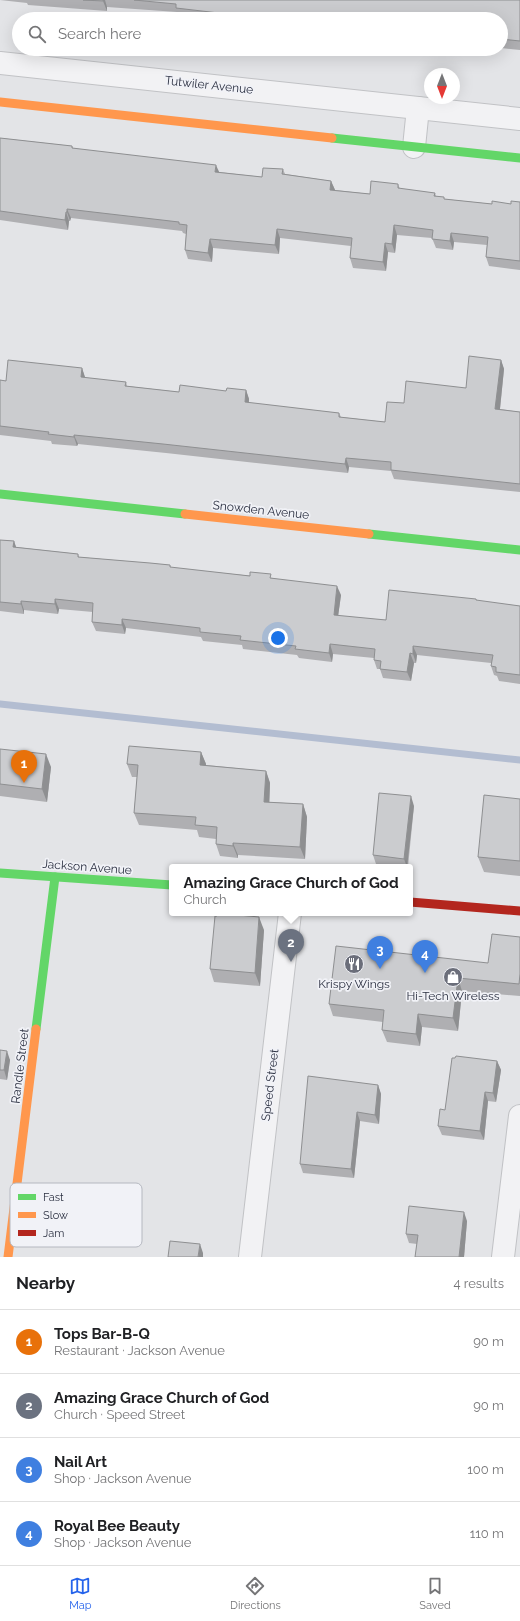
<!DOCTYPE html>
<html lang="en">
<head>
<meta charset="utf-8">
<style>
	:root { --surface:#fff; --page:#f2f2f2; --text:#202124; --muted:#757577; --line:#e0e0e0; --accent:#2563eb }
	body { margin:0; font-family:Raleway,sans-serif; background:var(--page); color:var(--text) }
	.compass { position:absolute; left:424px; top:68px; width:36px; height:36px; border-radius:50%; background:var(--surface); box-shadow:0 4px 16px #0002; rotate:180deg }
	.you { position:absolute; left:278px; top:638px; width:14px; height:14px; margin:-10px; border:3px solid #fff; border-radius:50%; background:#1a73e8; box-shadow:0 0 0 6px #1a73e833 }
	.badge { display:grid; place-items:center; width:26px; height:26px; border-radius:50%; background:var(--accent); color:#fff; font-size:13px; font-weight:700 }
	.pin { position:absolute; translate:-50% -33px; filter:drop-shadow(0 1px 2px #0008) }
	.pin::after { content:''; position:absolute; top:21px; width:14px; height:12px; background:inherit; clip-path:polygon(0 0,100% 0,50% 100%) }
	.popup { position:absolute; left:169px; top:864px; width:244px; height:52px; box-sizing:border-box; display:grid; place-content:center; border-radius:4px; background:var(--surface); filter:drop-shadow(0 1px 3px #0005); font-size:13px; white-space:nowrap; color:var(--muted) }
	.popup b { font-size:15px; color:var(--text) }
	.popup::after { content:''; position:absolute; left:50%; top:100%; margin-left:-8px; border:8px solid transparent; border-top-color:var(--surface) }
	.list { margin:0; padding:0; list-style:none }
	h2 { display:flex; justify-content:space-between; align-items:center; height:52px; margin:0; padding:0 16px; font-size:17px }
	h2 small { font-size:13px; font-weight:400; color:var(--muted) }
	.list li { display:grid; grid-template-columns:26px 1fr auto; gap:12px; align-items:center; box-sizing:border-box; height:64px; padding:0 16px; border-top:1px solid var(--line) }
	.list b { display:block; font-size:15px; white-space:nowrap }
	.list p { margin:0; font-size:13px; white-space:nowrap; color:var(--muted) }
	.list em { font-size:13px; font-style:normal; color:var(--muted) }
	.icon { flex:none; width:22px; height:22px; fill:none; stroke:currentColor; stroke-width:2; stroke-linecap:round; stroke-linejoin:round }
	.map { position:relative; flex:none; width:520px; height:1257px; overflow:hidden }
	.search { position:absolute; background:var(--surface); box-shadow:0 4px 16px #0002; left:12px; right:12px; top:12px; height:44px; display:flex; align-items:center; gap:10px; box-sizing:border-box; padding:0 14px; border-radius:22px; color:var(--muted); font-size:15px }
	.sheet { height:308px; background:var(--surface) }
	nav { display:flex; justify-content:space-around; align-items:center; box-sizing:border-box; height:56px; border-top:1px solid var(--line); background:var(--surface); font-size:11px; color:var(--muted) }
	nav a { display:grid; justify-items:center; gap:2px }
	nav .on { color:var(--accent) }
	.map>svg:first-child { display:block }
</style>
</head>
<body>
<div class="map">
<svg width="520" height="1257" viewBox="0 0 520 1257">
	<rect width="100%" height="100%" fill="#e3e4e7"/>
	<g fill="none" stroke-linecap="round" stroke-linejoin="round">
		<!-- stream -->
		<polyline stroke="#b3bdd1" stroke-width="7" points="0,704 520,760"/>
		<!-- street casing -->
		<g stroke="#c1c2c5" stroke-width="24">
			<g id="street">
				<polyline points="0,63 520,119"/>
				<polyline points="414,147 418,108"/>
				<polyline points="250,1257 290,913"/>
				<polyline points="503,1257 520,1116"/>
			</g>
		</g>
		<!-- street -->
		<use href="#street" stroke="#f2f2f4" stroke-width="22"/>
		<!-- fast -->
		<g stroke="#63d668" stroke-width="9">
			<polyline points="332,138 520,158"/>
			<polyline points="0,494 185,514"/>
			<polyline points="369,534 520,550"/>
			<polyline points="0,873 172,885"/>
			<polyline points="36,1029 55,877"/>
		</g>
		<!-- slow -->
		<g stroke="#ff974d" stroke-width="9">
			<polyline points="0,102 332,138"/>
			<polyline points="185,514 369,534"/>
			<polyline points="8,1257 36,1029"/>
		</g>
		<!-- jam -->
		<polyline stroke="#b3261e" stroke-width="9" points="410,902 520,911"/>
	</g>
	<!-- wall -->
	<g fill="#afafb2">
		<polygon points="0,0 520,0 520,50 501,48 501,19 193,19 179,17 177,12 107,7 107,11 28,5 27,3"/>
		<polygon points="451,49 480,49 479,53 451,50"/>
		<polygon points="0,138 72,146 73,148 219,172 262,177 283,169 285,174 331,181 335,190 370,194 398,184 400,189 435,193 436,196 445,199 492,204 511,204 520,202 520,270 489,266 486,257 487,245 454,242 453,250 436,248 432,238 397,235 395,253 388,252 386,271 353,268 350,258 351,246 280,238 279,254 213,248 212,262 188,259 185,250 186,234 183,233 182,231 71,218 70,221 69,221 68,230 0,220"/>
		<polygon points="501,360 504,369 500,409 520,412 520,492 394,479 391,471 349,467 348,473 166,453 78,444 77,446 52,444 51,441 0,435 0,380 6,381 82,368 85,378 126,382 127,386 179,392 226,391 246,390 249,399 249,403 339,413 341,417 385,422 404,403 466,388"/>
		<polygon points="0,540 14,541 16,547 78,554 79,557 170,565 171,568 273,578 341,595 338,616 386,620 476,599 477,601 520,606 520,684 499,681 497,676 494,675 491,666 491,663 417,655 416,663 414,663 411,681 383,678 380,669 377,669 374,660 374,658 333,654 332,662 299,658 297,655 243,649 242,645 203,641 201,637 126,628 125,634 96,631 92,622 93,612 59,609 58,614 24,610 24,614 0,611"/>
		<polygon points="0,749 51,767 47,802 0,796"/>
		<polygon points="201,752 206,764 206,765 266,771 270,783 269,802 303,804 307,817 305,859 238,855 238,858 220,856 216,844 216,839 199,837 197,830 139,825 134,813 137,777 132,777 127,764"/>
		<polygon points="520,799 520,876 484,872 478,857"/>
		<polygon points="414,806 408,867 400,867 376,864 373,855"/>
		<polygon points="264,930 260,986 214,982 210,969"/>
		<polygon points="520,937 520,996 462,991 458,1031 422,1027 420,1046 387,1042 382,1030 383,1022 333,1016 329,1004 488,963"/>
		<polygon points="0,1050 10,1060 7,1080 0,1079"/>
		<polygon points="497,1061 501,1070 496,1102 488,1101 484,1140 442,1135 438,1126 445,1110"/>
		<polygon points="378,1085 381,1094 379,1124 360,1121 354,1178 303,1173 300,1164"/>
		<polygon points="467,1221 464,1257 415,1257 417,1244 409,1243 406,1234"/>
	</g>
	<!-- shaded-wall -->
	<g fill="#8e8f91">
		<polygon points="103,0 105,0 107,7 107,11 103,1"/>
		<polygon points="216,165 220,174 215,172"/>
		<polygon points="331,181 335,190 330,190"/>
		<polygon points="67,209 71,218 70,221 67,212"/>
		<polygon points="66,212 69,221 68,230 65,220"/>
		<polygon points="394,225 397,235 395,253 392,244"/>
		<polygon points="277,229 280,238 279,254 275,245"/>
		<polygon points="451,233 454,242 453,250 450,241"/>
		<polygon points="210,239 213,248 212,262 208,253"/>
		<polygon points="385,243 388,252 386,271 383,262"/>
		<polygon points="501,360 504,369 499,418 495,409"/>
		<polygon points="82,368 85,377 84,386 81,377"/>
		<polygon points="246,390 249,399 248,411 245,402"/>
		<polygon points="74,435 78,444 77,446 74,437"/>
		<polygon points="346,458 349,467 348,473 345,464"/>
		<polygon points="14,541 17,550 13,547"/>
		<polygon points="337,586 341,595 337,624 334,615"/>
		<polygon points="55,599 59,609 58,614 55,604"/>
		<polygon points="21,601 24,610 24,614 21,604"/>
		<polygon points="122,619 126,628 125,634 122,625"/>
		<polygon points="330,644 333,654 332,662 329,653"/>
		<polygon points="413,646 417,655 416,663 413,654"/>
		<polygon points="410,653 414,663 411,681 407,672"/>
		<polygon points="201,752 206,764 204,777 200,765"/>
		<polygon points="46,754 51,767 47,802 42,789"/>
		<polygon points="266,771 270,783 269,814 264,802"/>
		<polygon points="411,796 414,806 407,867 404,859"/>
		<polygon points="303,804 307,817 305,859 300,847"/>
		<polygon points="233,843 238,855 238,858 233,846"/>
		<polygon points="259,917 264,930 260,986 255,973"/>
		<polygon points="458,978 462,991 458,1031 453,1018"/>
		<polygon points="418,1014 422,1027 420,1046 416,1034"/>
		<polygon points="7,1051 10,1060 7,1080 4,1070"/>
		<polygon points="497,1061 501,1070 496,1102 493,1093"/>
		<polygon points="378,1085 381,1094 379,1124 375,1115"/>
		<polygon points="485,1092 488,1101 484,1140 480,1131"/>
		<polygon points="357,1112 360,1121 354,1178 351,1169"/>
		<polygon points="464,1212 467,1221 464,1257 459,1257"/>
		<polygon points="200,1244 203,1253 203,1257 198,1257"/>
	</g>
	<!-- building -->
	<g fill="#cbcccf" stroke="#8e8f91">
		<polygon points="83,0 103,0 103,1"/>
		<polygon points="134,0 520,0 520,41 501,39 501,19 270,19 176,8 176,4"/>
		<polygon points="0,138 72,146 72,148 216,165 215,172 262,177 263,168 283,169 282,174 331,181 330,190 370,194 371,181 398,184 398,188 435,193 434,196 444,197 444,199 492,204 492,201 511,204 511,201 520,202 520,261 486,257 488,237 451,233 450,241 432,239 433,230 394,225 392,244 385,243 383,262 350,258 352,238 277,229 275,245 210,239 208,253 185,250 187,225 179,224 179,222 67,209 67,212 66,212 65,220 0,211"/>
		<polygon points="469,356 501,360 495,409 520,412 520,484 391,470 391,462 346,458 345,464 163,444 74,435 74,437 48,434 49,432 0,426 0,380 6,381 8,360 82,368 81,377 126,382 125,386 179,392 180,385 226,391 227,388 246,390 245,402 339,413 339,417 385,422 387,402 404,403 406,381 466,388"/>
		<polygon points="0,540 14,541 13,547 78,554 78,557 150,563 170,565 170,567 250,576 250,572 271,574 270,578 337,586 334,615 386,620 389,590 476,599 476,600 520,606 520,675 496,672 496,667 491,666 493,655 413,646 413,654 410,653 407,672 380,669 381,661 374,660 375,649 330,644 329,653 295,649 296,646 240,640 241,636 200,632 200,628 122,619 122,625 92,622 93,603 55,599 55,604 21,601 21,604 0,602"/>
		<polygon points="129,746 201,752 200,765 266,771 264,802 303,804 300,847 233,843 233,846 216,844 217,827 195,825 196,817 134,813 138,765 127,764"/>
		<polygon points="0,749 46,754 42,789 0,784"/>
		<polygon points="379,793 411,796 404,859 373,855"/>
		<polygon points="484,795 520,799 520,861 478,857"/>
		<polygon points="217,913 259,917 255,973 210,969 215,916 217,916"/>
		<polygon points="492,934 520,937 520,974 519,984 458,978 453,1018 418,1014 416,1034 382,1030 384,1010 329,1004 336,946 488,963"/>
		<polygon points="0,1050 7,1051 4,1070 0,1070"/>
		<polygon points="456,1056 497,1061 493,1093 485,1092 480,1131 438,1126 440,1109 445,1110 452,1058 455,1058"/>
		<polygon points="308,1076 378,1085 375,1115 357,1112 351,1169 300,1164"/>
		<polygon points="409,1206 464,1212 459,1257 415,1257 418,1235 406,1234"/>
		<polygon points="170,1241 200,1244 198,1257 168,1257"/>
	</g>
	<!-- icons -->
	<defs>
		<g id="restaurant-disc" transform="scale(1)"><circle r="9.5" fill="#6b6e7a" stroke="#f1f2f7"/><path d="M-5-6h1v4h1v-4h1v4h1v-4h1v5L-1.5 .5V6h-2V.5L-5-1ZM5-6V6H3V1.5H1.5Q1.5-4 5-6Z" fill="#fff"/></g>
		<g id="shop-disc" transform="scale(1)"><circle r="9.5" fill="#6b6e7a" stroke="#f1f2f7"/><path d="M-5-2.5h2.3a2.7 3.5 0 0 1 5.4 0H5L5.5 6h-11ZM-1.5-2.5h3a1.5 2.3 0 0 0-3 0Z" fill="#fff"/></g>
	</defs>
	<g fill-rule="evenodd">
		<use href="#restaurant-disc" x="354" y="964"/>
		<use href="#shop-disc" x="453" y="977"/>
	</g>
	<g text-anchor="middle" dominant-baseline="central" stroke-width="3.5" stroke-linejoin="round" paint-order="stroke">
		<!-- street labels -->
		<g font-size="12" fill="#2a2f40" stroke="#f1f2f7">
			<text transform="translate(209 85) rotate(6)">Tutwiler Avenue</text>
			<text transform="translate(261 510) rotate(6)">Snowden Avenue</text>
			<text transform="translate(87 867) rotate(4)">Jackson Avenue</text>
			<text transform="translate(20 1066) rotate(-83)">Randle Street</text>
			<text transform="translate(270 1085) rotate(-83)">Speed Street</text>
		</g>
		<!-- poi labels -->
		<g font-size="12" fill="#2a2f40" stroke="#f1f2f7">
			<text x="354" y="984">Krispy Wings</text>
			<text x="453" y="996">Hi-Tech Wireless</text>
		</g>
	</g>
	<!-- legend -->
	<rect x="10" y="1183" width="132" height="64" rx="6" fill="#f1f2f7" stroke="#b5b8c0" stroke-width="1"/>
	<rect x="18" y="1194" width="18" height="6" fill="#63d668"/>
	<rect x="18" y="1212" width="18" height="6" fill="#ff974d"/>
	<rect x="18" y="1230" width="18" height="6" fill="#b3261e"/>
	<g font-size="11" fill="#2a2f40">
		<text x="43" y="1201">Fast</text>
		<text x="43" y="1219">Slow</text>
		<text x="43" y="1237">Jam</text>
	</g>
</svg>
<svg class="compass" viewBox="-18 -18 36 36"><path d="M0-13l5 13h-10z" fill="#e53935"/><path d="M0 13l5-13h-10z" fill="#757577"/></svg>
<div class="you"></div>
<div class="pin badge" style="left:24px;top:783px;background:#e8710a">1</div>
<div class="pin badge" style="left:291px;top:962px;background:#6b7280">2</div>
<div class="popup"><b>Amazing Grace Church of God</b>Church</div>
<div class="pin badge" style="left:380px;top:969px;background:#3f7fe0">3</div>
<div class="pin badge" style="left:425px;top:973px;background:#3f7fe0">4</div>
<div class="search"><svg class="icon" aria-label="search" viewBox="0 0 24 24"><circle cx="10" cy="10" r="6"/><path d="M15 15l6 6"/></svg>Search here</div>
</div>
<section class="sheet">
<h2>Nearby<small>4 results</small></h2>
<ul class="list">
<li><span class="badge" style="background:#e8710a">1</span><div><b>Tops Bar-B-Q</b><p>Restaurant · Jackson Avenue</p></div><em>90 m</em></li>
<li><span class="badge" style="background:#6b7280">2</span><div><b>Amazing Grace Church of God</b><p>Church · Speed Street</p></div><em>90 m</em></li>
<li><span class="badge" style="background:#3f7fe0">3</span><div><b>Nail Art</b><p>Shop · Jackson Avenue</p></div><em>100 m</em></li>
<li><span class="badge" style="background:#3f7fe0">4</span><div><b>Royal Bee Beauty</b><p>Shop · Jackson Avenue</p></div><em>110 m</em></li>
</ul>
</section>
<nav>
<a class="on"><svg class="icon" aria-label="map" viewBox="0 0 24 24"><path d="M3 6l6-2 6 2 6-2v14l-6 2-6-2-6 2zM9 4v14M15 6v14"/></svg>Map</a>
<a><svg class="icon" aria-label="directions" viewBox="0 0 24 24"><path d="M12 3l9 9-9 9-9-9zM9 14v-3h6M13 9l2 2-2 2"/></svg>Directions</a>
<a><svg class="icon" aria-label="saved" viewBox="0 0 24 24"><path d="M7 4h10v16l-5-4-5 4z"/></svg>Saved</a>
</nav>
</body>
</html>
